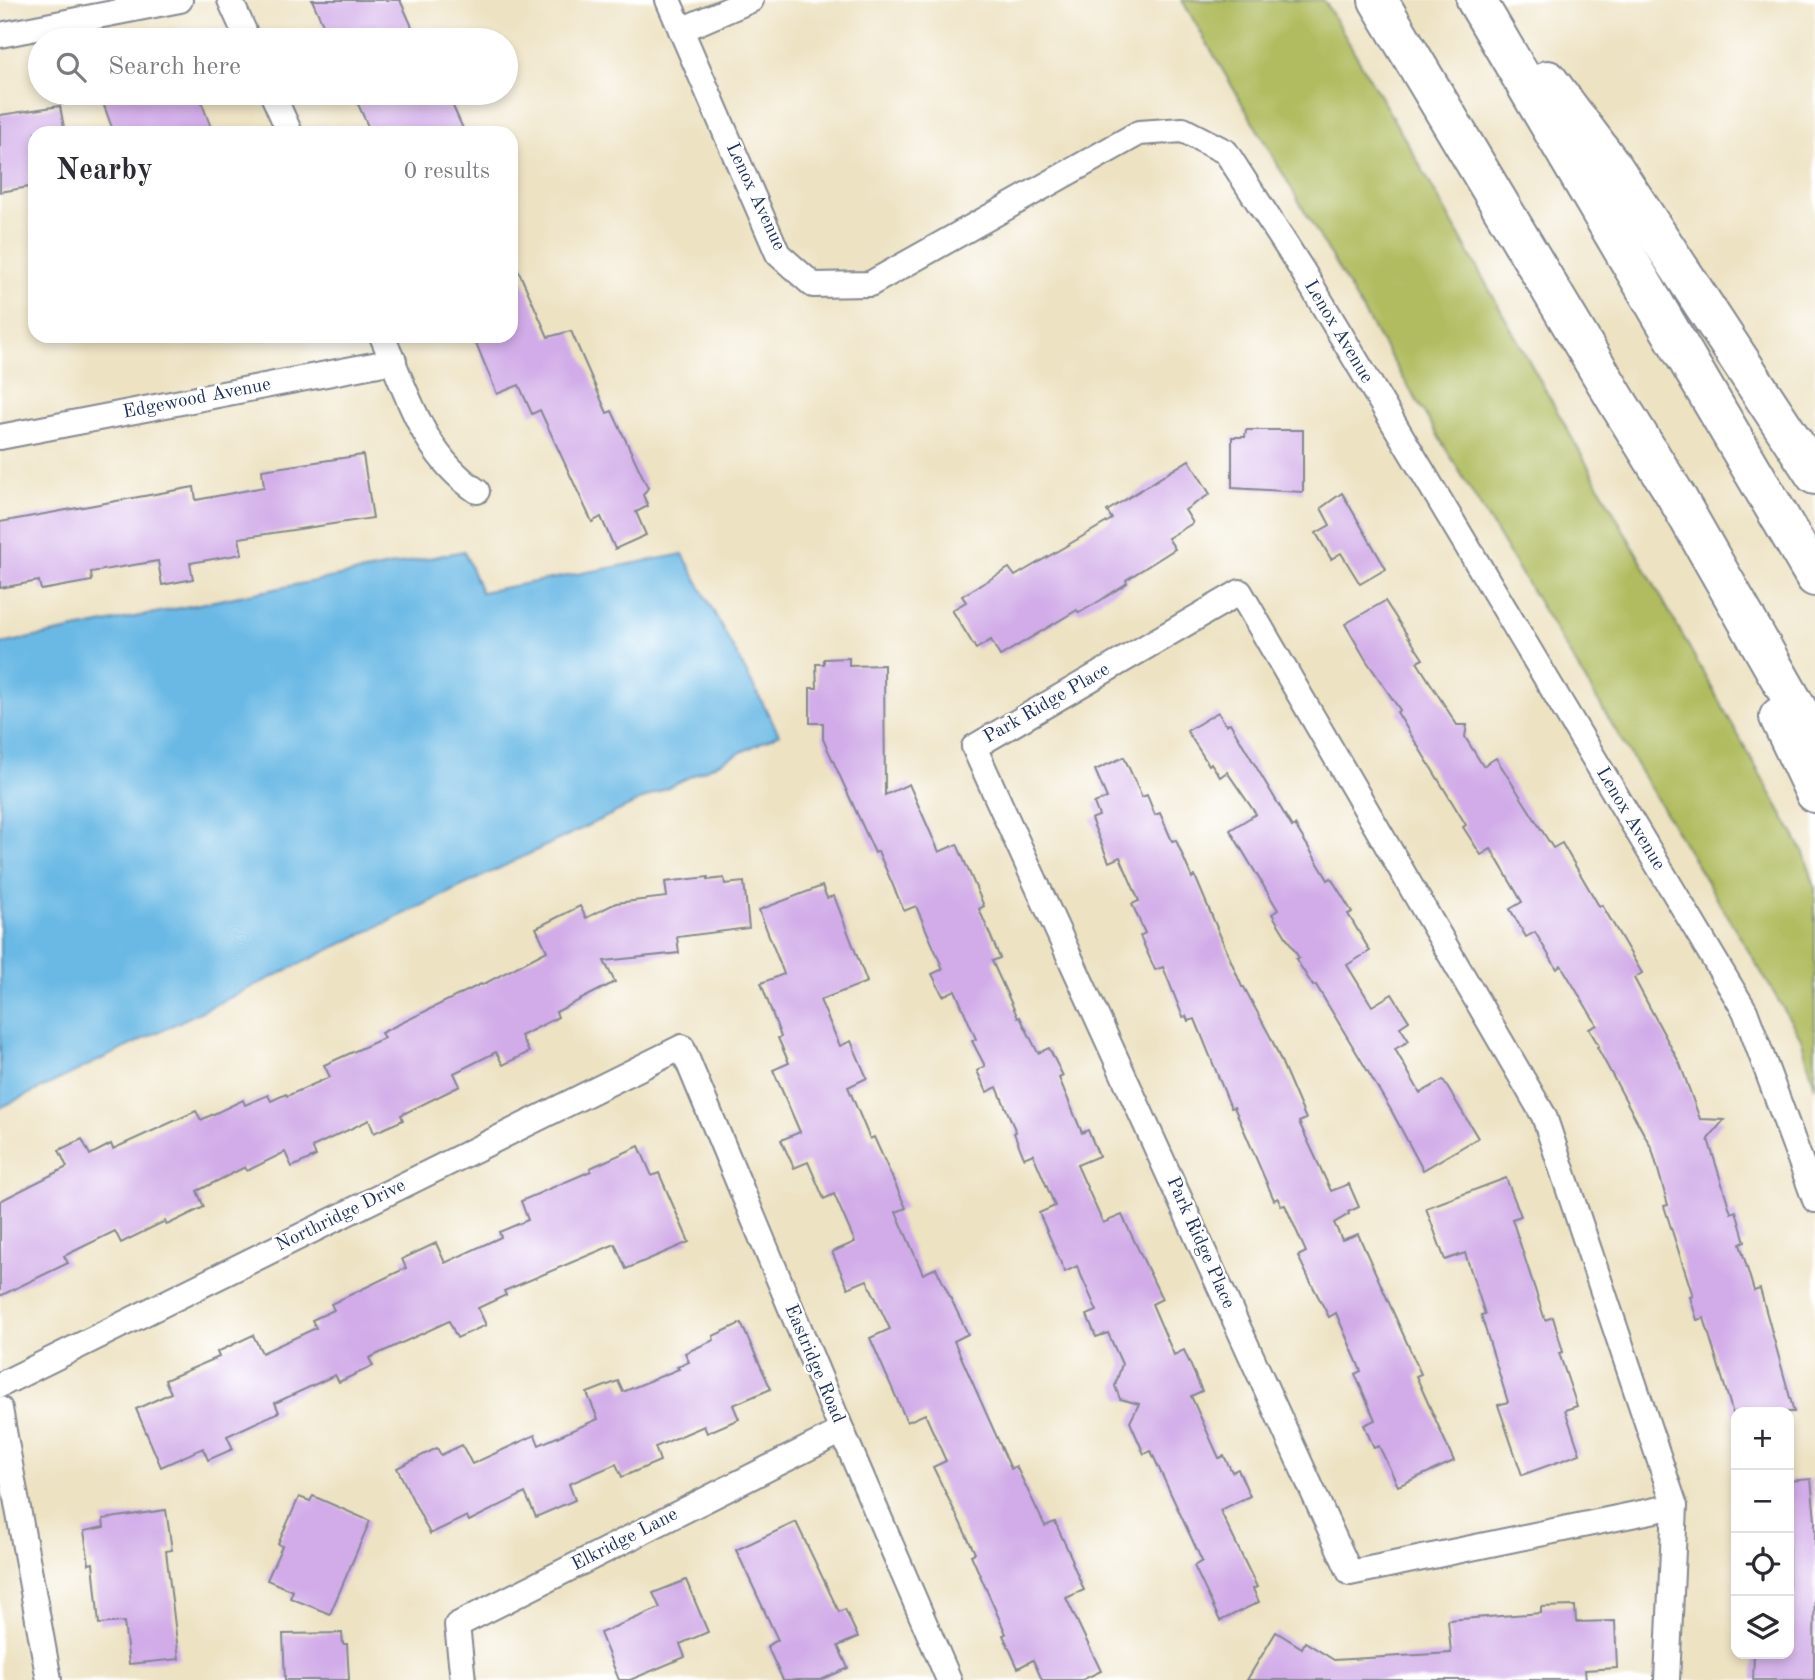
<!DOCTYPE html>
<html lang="en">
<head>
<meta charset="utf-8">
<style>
	:root { --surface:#fff; --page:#f7f7f7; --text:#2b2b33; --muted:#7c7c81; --line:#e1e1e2 }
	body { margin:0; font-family:"Old Standard TT",serif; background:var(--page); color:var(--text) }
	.controls { position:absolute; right:21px; bottom:21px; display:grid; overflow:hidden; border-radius:14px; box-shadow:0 4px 10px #0003 }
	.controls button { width:63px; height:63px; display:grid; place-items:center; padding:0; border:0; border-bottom:2px solid var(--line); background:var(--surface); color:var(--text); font:35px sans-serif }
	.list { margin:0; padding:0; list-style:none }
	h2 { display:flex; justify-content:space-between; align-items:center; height:91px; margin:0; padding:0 28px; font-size:30px }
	h2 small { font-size:23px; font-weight:400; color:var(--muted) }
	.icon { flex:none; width:38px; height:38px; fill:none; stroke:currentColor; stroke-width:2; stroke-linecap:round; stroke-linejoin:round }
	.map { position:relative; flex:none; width:1815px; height:1680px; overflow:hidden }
	.search { position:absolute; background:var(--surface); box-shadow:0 4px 10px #0003; left:28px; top:28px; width:490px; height:77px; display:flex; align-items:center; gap:18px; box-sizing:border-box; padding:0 24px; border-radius:38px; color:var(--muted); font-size:26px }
	.panel { position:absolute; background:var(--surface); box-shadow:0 4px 10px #0003; left:28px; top:126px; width:490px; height:217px; border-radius:21px }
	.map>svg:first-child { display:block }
</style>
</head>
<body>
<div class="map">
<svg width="1815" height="1680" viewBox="0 0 1815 1680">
	<rect width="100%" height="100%" fill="#fff"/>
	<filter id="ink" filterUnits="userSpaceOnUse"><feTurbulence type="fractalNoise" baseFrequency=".0143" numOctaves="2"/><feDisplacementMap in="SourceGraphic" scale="14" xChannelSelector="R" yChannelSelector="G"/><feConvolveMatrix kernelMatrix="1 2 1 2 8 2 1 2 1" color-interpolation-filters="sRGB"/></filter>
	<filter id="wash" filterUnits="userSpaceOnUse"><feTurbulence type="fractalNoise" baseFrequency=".00686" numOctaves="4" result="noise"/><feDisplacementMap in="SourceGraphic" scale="28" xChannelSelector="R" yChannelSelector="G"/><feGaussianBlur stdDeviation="1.57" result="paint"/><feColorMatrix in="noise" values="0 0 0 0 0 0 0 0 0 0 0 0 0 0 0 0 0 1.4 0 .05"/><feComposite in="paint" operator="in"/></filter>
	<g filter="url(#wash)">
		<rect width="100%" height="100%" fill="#ede2c2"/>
		<!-- green -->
		<polygon fill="#b0bc5e" stroke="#66765e" stroke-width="2" points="1182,0 1324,0 1413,153 1804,853 1815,887 1815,1087 1801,1038 1364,313"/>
		<!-- water -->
		<polygon fill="#6ab9e5" stroke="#4274a2" stroke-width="2" points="464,551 481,592 683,554 779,734 0,1108 0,644"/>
		<g id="blocks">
			<!-- building -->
			<g fill="#d1ace8">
				<polygon points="312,0 400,0 418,40 330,40"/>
				<polygon points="121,93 198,93 213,133 114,133 102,100"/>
				<polygon points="353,93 447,93 465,133 371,133"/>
				<polygon points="60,106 65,133 35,133 35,186 0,192 0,115"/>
				<polygon points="511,254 548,337 571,331 607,413 612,411 648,488 643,495 648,506 636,512 646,535 615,549 601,517 592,522 540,410 532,414 519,385 497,394 473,336 511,336"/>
				<polygon points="1246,430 1303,430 1303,492 1232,488 1232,437 1245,437"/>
				<polygon points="363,455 373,518 239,538 242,554 190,563 193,579 162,585 158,561 91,572 92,581 41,590 39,581 0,588 0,522 194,487 196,500 264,487 262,470"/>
				<polygon points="1189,460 1210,494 1185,510 1193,523 1168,538 1175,549 1126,580 1127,583 1101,600 1079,613 1077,610 1000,656 991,640 976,649 952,610 966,602 962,596 1009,568 1015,576 1112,519 1107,511"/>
				<polygon points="1342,493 1386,569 1360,584 1341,553 1331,559 1316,533 1330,525 1321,508"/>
				<polygon points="1385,601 1423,659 1417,662 1457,725 1467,725 1465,737 1483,766 1496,758 1553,848 1562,843 1599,906 1602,905 1642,973 1634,978 1680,1064 1700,1119 1724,1120 1708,1139 1731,1213 1736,1211 1745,1242 1740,1244 1754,1291 1760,1289 1794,1412 1736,1412 1736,1416 1734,1417 1704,1318 1697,1320 1690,1297 1693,1296 1664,1206 1668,1205 1652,1149 1597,1047 1599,1046 1589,1029 1597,1025 1561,965 1557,969 1535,932 1526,937 1510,909 1522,902 1491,849 1481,855 1463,827 1466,825 1397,712 1400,710 1366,660 1345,624"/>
				<polygon points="849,658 849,666 884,665 885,795 909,784 939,852 957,844 984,906 979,909 1000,958 992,961 1018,1018 1020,1017 1038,1053 1049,1048 1063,1076 1059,1078 1082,1133 1088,1130 1099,1156 1077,1165 1103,1223 1122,1215 1162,1299 1152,1304 1174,1355 1184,1350 1202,1391 1191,1396 1219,1458 1224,1456 1232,1472 1238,1469 1250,1496 1220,1510 1257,1587 1253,1589 1259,1602 1220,1621 1194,1566 1202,1561 1151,1451 1144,1454 1130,1422 1139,1404 1120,1399 1115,1386 1122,1364 1108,1333 1096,1337 1087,1315 1097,1311 1077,1266 1065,1272 1039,1213 1055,1206 1033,1154 1024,1158 1014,1133 1016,1132 997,1087 987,1092 977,1071 985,1066 972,1041 976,1039 955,990 943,996 932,974 943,969 916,906 904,911 878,851 875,853 823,739 823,723 810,723 810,688 817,688 816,664 824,664 824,659"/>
				<polygon points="1218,712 1226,725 1230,723 1292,827 1295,825 1328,880 1331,878 1352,912 1348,914 1370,951 1347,965 1372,1006 1392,994 1409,1021 1400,1027 1409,1041 1395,1049 1420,1093 1443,1080 1478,1138 1423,1170 1391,1110 1316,985 1313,986 1296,959 1299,958 1272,914 1278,910 1230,830 1256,814 1227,772 1220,777 1211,763 1209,765 1187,731"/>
				<polygon points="1124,757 1142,797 1147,795 1155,815 1160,813 1172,841 1176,840 1192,878 1195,876 1242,987 1244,987 1272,1040 1306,1119 1299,1122 1331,1191 1349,1184 1359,1207 1348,1212 1349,1214 1334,1223 1342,1240 1358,1234 1421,1374 1416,1376 1454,1461 1398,1486 1379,1446 1374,1448 1364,1425 1375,1420 1355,1374 1361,1371 1336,1313 1329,1317 1309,1279 1298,1256 1306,1252 1285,1205 1281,1206 1278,1198 1274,1200 1234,1107 1231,1108 1195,1019 1188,1021 1186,1016 1183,1017 1163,967 1155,970 1140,936 1145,933 1132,904 1139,901 1120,857 1109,862 1091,819 1099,816 1094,803 1107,798 1095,770"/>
				<polygon points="708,877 708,880 724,878 725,884 744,882 749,928 677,937 679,953 604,961 615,982 556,1012 558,1017 521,1036 529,1052 503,1065 496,1052 454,1073 460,1086 401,1115 403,1120 374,1133 369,1120 312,1147 316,1156 292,1167 285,1152 247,1171 245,1167 197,1191 204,1207 167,1225 165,1221 121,1243 115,1231 64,1256 68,1263 0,1296 0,1201 67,1167 59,1150 82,1139 90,1155 111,1144 113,1149 196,1111 201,1120 243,1100 245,1105 268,1095 271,1101 286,1094 287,1096 330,1077 324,1065 384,1038 381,1033 481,984 482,985 547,951 536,928 580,906 586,918 616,903 667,897 665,882"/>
				<polygon points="822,886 827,898 834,896 867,982 820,1000 840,1046 851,1041 867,1078 848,1087 870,1139 874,1137 906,1208 896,1212 923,1274 936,1268 968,1334 954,1341 1011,1469 1016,1466 1045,1526 1055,1522 1073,1561 1072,1562 1084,1590 1066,1598 1101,1671 1082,1680 1042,1680 1033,1660 1018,1668 1003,1635 1006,1634 971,1555 975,1553 933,1467 946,1461 925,1414 907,1422 870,1338 890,1329 867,1280 848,1288 832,1252 855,1242 834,1194 824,1199 808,1162 794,1168 781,1140 800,1132 773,1070 789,1063 778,1038 781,1037 761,983 784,974 759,910"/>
				<polygon points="639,1146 652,1176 659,1173 689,1242 626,1269 615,1244 504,1291 506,1295 478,1308 486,1325 457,1338 449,1321 369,1358 373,1366 339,1382 335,1375 275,1403 279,1412 227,1436 233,1449 208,1460 203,1448 161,1467 136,1409 171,1393 165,1380 219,1357 217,1352 253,1335 262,1353 316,1328 312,1320 334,1310 331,1304 406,1268 402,1259 436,1243 445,1263 501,1237 499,1232 528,1220 521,1201 591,1171 590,1168"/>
				<polygon points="1506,1178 1521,1216 1512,1219 1545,1320 1553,1317 1563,1352 1559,1353 1577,1406 1565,1410 1580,1454 1522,1475 1498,1405 1508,1402 1481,1315 1485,1314 1465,1253 1445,1260 1426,1208"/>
				<polygon points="741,1323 771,1389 733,1405 739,1419 707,1433 704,1426 655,1447 660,1461 622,1477 616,1464 569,1484 575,1500 536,1517 525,1493 469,1521 467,1516 430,1534 397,1468 437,1448 441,1455 462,1445 472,1464 535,1435 539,1445 598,1419 587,1393 618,1381 623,1392 679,1369 677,1367 689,1362 685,1353 714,1340 713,1336"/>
				<polygon points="1811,1479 1815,1520 1814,1680 1753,1680 1754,1654 1789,1654 1789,1481"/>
				<polygon points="313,1496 370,1521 330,1614 290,1598 293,1591 267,1580 282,1546 278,1544 299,1497 310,1501"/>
				<polygon points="166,1510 172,1550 166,1551 179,1659 129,1664 124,1622 99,1624 93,1563 89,1564 84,1531 104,1527 103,1519"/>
				<polygon points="796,1522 839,1612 845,1609 858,1637 838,1646 848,1668 821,1680 783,1680 767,1646 778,1640 736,1550"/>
				<polygon points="686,1580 708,1632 680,1644 685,1657 630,1680 619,1680 600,1633 660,1608 653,1593"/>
				<polygon points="1575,1606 1576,1622 1615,1621 1617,1668 1585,1670 1586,1680 1247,1680 1276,1632 1302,1648 1305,1642 1334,1660 1451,1653 1448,1620 1541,1613 1541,1607"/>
				<polygon points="342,1633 343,1644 347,1644 349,1680 285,1680 283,1634"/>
			</g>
		</g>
	</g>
	<g filter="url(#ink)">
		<use href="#blocks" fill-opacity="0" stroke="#848890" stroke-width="2"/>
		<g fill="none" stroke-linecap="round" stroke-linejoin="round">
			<!-- minor casing -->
			<g stroke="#848890" stroke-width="28">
				<g id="minor">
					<polyline points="230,0 248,40"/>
					<polyline points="668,0 778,254 813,285 870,284 1139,133 1183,130 1226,152 1302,270 1745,1011 1815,1200"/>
					<polyline points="681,30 751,0"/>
					<polyline points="0,35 180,0"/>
					<polyline points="272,93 290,133"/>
					<path d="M382 336C408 394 422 454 477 491"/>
					<polyline points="0,437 394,361"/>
					<polyline points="0,1385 682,1047 842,1431 949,1680"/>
					<polyline points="0,1409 49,1680"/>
					<polyline points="463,1680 457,1625 842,1431"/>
					<polyline points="1667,1680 1675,1506 1544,1116 1240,592 974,747 1350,1573 1675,1506"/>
				</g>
			</g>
			<!-- motorway casing -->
			<g stroke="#848890" stroke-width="42">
				<g id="motorway">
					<polyline points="1378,0 1617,401 1676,496 1815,740"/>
					<polyline points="1476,0 1815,577"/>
					<polyline points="1548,80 1613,167 1815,475"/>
					<polyline points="1779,717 1815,793"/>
				</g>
			</g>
			<!-- minor -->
			<use href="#minor" stroke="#fff" stroke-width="24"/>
			<!-- motorway -->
			<use href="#motorway" stroke="#fff" stroke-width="38"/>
		</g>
	</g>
	<g text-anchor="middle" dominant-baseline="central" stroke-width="5" stroke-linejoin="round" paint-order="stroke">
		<!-- street labels -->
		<g font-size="19" fill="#1b2f5e" stroke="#fff">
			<text transform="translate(755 197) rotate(65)">Lenox Avenue</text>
			<text transform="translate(1338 332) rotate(59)">Lenox Avenue</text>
			<text transform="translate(197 399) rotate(-11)">Edgewood Avenue</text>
			<text transform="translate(1047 704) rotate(-30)">Park Ridge Place</text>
			<text transform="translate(1630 819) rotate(59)">Lenox Avenue</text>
			<text transform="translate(341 1216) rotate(-26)">Northridge Drive</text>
			<text transform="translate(1200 1243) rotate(66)">Park Ridge Place</text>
			<text transform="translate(814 1364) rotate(67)">Eastridge Road</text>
			<text transform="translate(625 1540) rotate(-27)">Elkridge Lane</text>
		</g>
	</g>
</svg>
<div class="controls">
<button>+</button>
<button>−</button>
<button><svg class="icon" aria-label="locate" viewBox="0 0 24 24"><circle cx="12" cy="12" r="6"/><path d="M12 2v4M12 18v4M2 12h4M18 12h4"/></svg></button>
<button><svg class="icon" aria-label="layers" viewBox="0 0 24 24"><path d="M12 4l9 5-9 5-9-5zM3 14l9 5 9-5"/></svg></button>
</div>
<div class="search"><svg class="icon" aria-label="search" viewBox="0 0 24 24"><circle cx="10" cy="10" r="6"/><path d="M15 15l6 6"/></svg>Search here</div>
<section class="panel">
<h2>Nearby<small>0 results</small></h2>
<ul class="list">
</ul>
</section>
</div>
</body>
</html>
